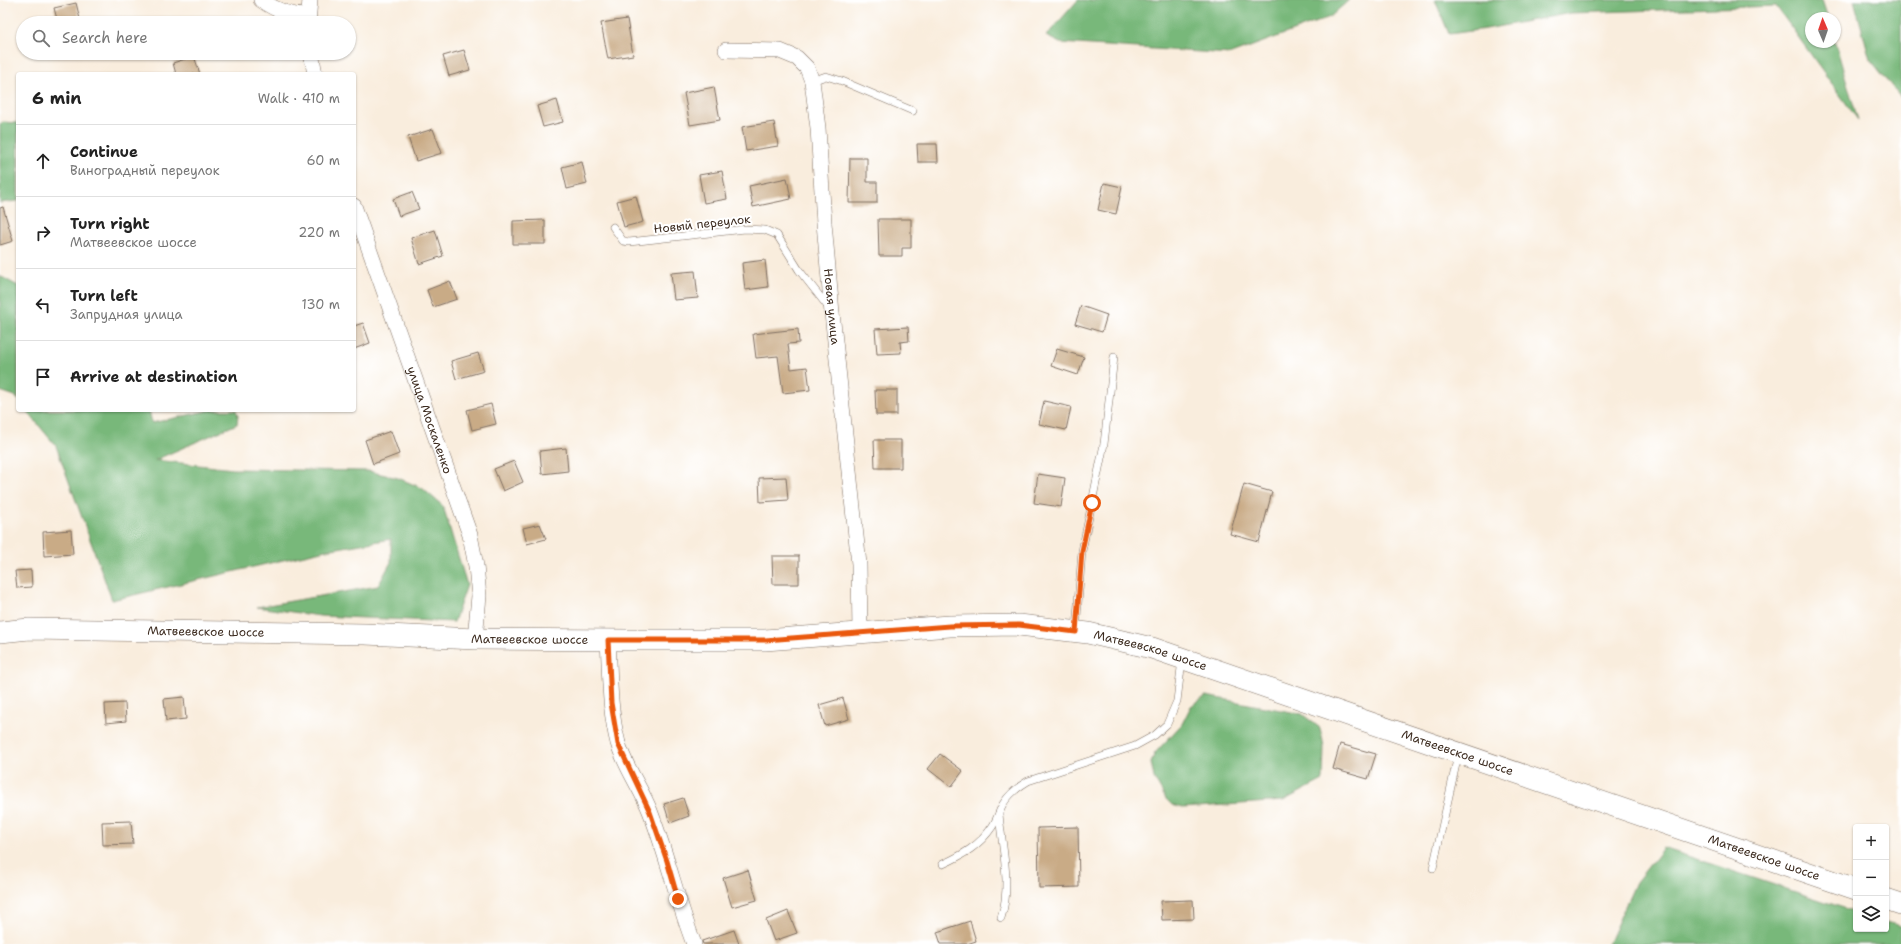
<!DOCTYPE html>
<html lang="en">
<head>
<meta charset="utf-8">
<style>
	:root { --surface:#fff; --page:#f2f2f2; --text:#222; --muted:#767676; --line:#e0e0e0 }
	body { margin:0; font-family:"Shantell Sans",sans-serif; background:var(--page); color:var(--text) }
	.controls { position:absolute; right:12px; bottom:12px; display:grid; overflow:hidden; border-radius:4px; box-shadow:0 1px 3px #0004 }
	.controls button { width:36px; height:36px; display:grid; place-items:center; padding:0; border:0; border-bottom:1px solid var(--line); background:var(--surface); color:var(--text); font:20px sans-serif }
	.compass { position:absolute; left:1805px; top:12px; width:36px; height:36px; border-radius:50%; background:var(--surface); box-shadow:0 1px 3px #0004; rotate:358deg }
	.stop { position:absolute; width:12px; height:12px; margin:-9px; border:3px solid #ea580c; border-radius:50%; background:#fff }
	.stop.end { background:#ea580c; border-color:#fff; box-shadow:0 1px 4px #0008 }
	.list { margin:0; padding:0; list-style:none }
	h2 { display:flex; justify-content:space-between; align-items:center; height:52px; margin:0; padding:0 16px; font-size:17px }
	h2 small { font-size:13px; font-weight:400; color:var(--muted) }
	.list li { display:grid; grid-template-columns:26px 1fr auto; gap:12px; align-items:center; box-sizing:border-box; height:72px; padding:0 16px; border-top:1px solid var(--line) }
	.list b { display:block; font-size:15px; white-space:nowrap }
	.list p { margin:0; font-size:13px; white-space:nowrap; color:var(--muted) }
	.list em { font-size:13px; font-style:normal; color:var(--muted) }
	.icon { flex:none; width:22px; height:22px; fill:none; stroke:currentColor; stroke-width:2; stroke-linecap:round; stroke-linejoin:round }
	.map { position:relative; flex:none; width:1901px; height:944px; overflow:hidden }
	.search { position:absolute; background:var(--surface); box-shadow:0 1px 3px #0004; left:16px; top:16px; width:340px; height:44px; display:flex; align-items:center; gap:10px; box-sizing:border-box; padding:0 14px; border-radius:22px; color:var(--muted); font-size:15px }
	.panel { position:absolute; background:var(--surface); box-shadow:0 1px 3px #0004; left:16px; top:72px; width:340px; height:340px; border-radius:4px }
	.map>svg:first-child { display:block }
</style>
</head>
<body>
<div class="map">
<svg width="1901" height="944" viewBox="0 0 1901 944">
	<rect width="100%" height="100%" fill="#fff"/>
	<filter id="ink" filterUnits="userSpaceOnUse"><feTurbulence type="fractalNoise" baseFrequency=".025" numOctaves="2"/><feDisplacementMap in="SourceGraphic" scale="8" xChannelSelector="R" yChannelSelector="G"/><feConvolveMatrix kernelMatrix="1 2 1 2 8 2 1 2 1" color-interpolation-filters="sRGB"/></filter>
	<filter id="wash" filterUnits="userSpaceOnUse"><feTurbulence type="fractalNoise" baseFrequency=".012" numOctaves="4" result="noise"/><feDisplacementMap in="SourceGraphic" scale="16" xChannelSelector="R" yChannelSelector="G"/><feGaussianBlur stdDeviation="0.9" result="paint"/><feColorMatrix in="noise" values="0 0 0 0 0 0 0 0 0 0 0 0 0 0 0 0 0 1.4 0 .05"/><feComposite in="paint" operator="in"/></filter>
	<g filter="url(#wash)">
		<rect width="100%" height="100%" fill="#f9eddd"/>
		<!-- forest -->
		<g fill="#78b87a" stroke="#5a714c">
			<polygon points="1078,0 1349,0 1330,17 1231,54 1060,43 1046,36"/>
			<polygon points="1435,0 1822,0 1828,18 1811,18 1811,42 1835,42 1858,120 1776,6 1571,13 1486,29 1449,34"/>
			<polygon points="1854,0 1901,0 1901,98 1870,59"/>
			<polygon points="3,122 18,123 18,201 0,203 0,124"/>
			<polygon points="0,276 18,286 18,400 15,396 0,391"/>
			<polygon points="26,410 149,410 152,423 211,410 236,410 238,416 237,424 155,460 233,469 368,471 398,478 422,488 443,506 467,585 454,622 320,616 257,607 378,586 391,562 391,539 326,550 112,600 56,446"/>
			<polygon points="1206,696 1302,714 1320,728 1324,746 1323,780 1283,801 1183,808 1172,805 1166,799 1154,778 1151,762 1155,753 1182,724 1191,706"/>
			<polygon points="1663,848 1856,912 1856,929 1886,929 1886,922 1901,926 1901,944 1608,944 1636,882"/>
		</g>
		<g id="blocks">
			<!-- building -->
			<g fill="#c9ab86">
				<polygon points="76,3 81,23 58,23 54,8"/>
				<polygon points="627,19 633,55 608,59 601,23"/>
				<polygon points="464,50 470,70 449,76 443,56"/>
				<polygon points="194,56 200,74 176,74 173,63"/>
				<polygon points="714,87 720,120 690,125 684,93"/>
				<polygon points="557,100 563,122 543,127 537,106"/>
				<polygon points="774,122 778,146 746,151 742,127"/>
				<polygon points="433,129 442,153 416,161 408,137"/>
				<polygon points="917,144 937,144 938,162 918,162"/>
				<polygon points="850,158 867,158 867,182 877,182 877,203 849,203"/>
				<polygon points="582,162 587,184 567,189 562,167"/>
				<polygon points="722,171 727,199 704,203 699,175"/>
				<polygon points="787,178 791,199 753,207 749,186"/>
				<polygon points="1104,183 1122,187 1116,214 1098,210"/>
				<polygon points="412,192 419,209 399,216 393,199"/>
				<polygon points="636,196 643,222 624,227 617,201"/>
				<polygon points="3,207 13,241 0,245 0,208"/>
				<polygon points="878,219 911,219 911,248 902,248 902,256 879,256"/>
				<polygon points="545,220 545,244 513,244 513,221"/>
				<polygon points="435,230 443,256 419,264 411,238"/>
				<polygon points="765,260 768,287 745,290 742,263"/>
				<polygon points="695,271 698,298 674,300 671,273"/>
				<polygon points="450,281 457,299 433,307 427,290"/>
				<polygon points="1081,306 1107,315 1102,332 1075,324"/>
				<polygon points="363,323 370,343 354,349 354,326"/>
				<polygon points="908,327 909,341 900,342 901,353 877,354 875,329"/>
				<polygon points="798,329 799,343 788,344 791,369 807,367 810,390 783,393 778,356 756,358 753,334"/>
				<polygon points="1057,349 1084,357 1078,375 1051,366"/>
				<polygon points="478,353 484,371 456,379 451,361"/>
				<polygon points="875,390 897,390 897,415 876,415"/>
				<polygon points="1044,401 1071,407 1066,430 1039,424"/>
				<polygon points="491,404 496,424 472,430 467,410"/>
				<polygon points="391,431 399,454 373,464 365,440"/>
				<polygon points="874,440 901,440 901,468 875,468"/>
				<polygon points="566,448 568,471 542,474 540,451"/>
				<polygon points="514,461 523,482 503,491 494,469"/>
				<polygon points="1038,474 1065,478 1061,507 1034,503"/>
				<polygon points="786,477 788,500 760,502 759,478"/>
				<polygon points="1244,484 1272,492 1259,542 1230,534"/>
				<polygon points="540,524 546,539 527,544 523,528"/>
				<polygon points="71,530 73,554 44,556 43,532"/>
				<polygon points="772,556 799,556 799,584 773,584"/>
				<polygon points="31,570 32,587 17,588 15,571"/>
				<polygon points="184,697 186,719 166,721 164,699"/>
				<polygon points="843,698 849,719 825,726 819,705"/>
				<polygon points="125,703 126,721 106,723 105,704"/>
				<polygon points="1340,744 1376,754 1368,779 1333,769"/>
				<polygon points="940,754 963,771 951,787 928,769"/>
				<polygon points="683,798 689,816 670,823 664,804"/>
				<polygon points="131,821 133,844 103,845 102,822"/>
				<polygon points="1078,827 1079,887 1039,888 1038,828"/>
				<polygon points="748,870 757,900 732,907 723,878"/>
				<polygon points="1193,900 1194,919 1162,920 1161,901"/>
				<polygon points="788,911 797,933 774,941 766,920"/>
				<polygon points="970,921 976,941 967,944 941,944 937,932"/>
				<polygon points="734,930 739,944 703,944 702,941"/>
			</g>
		</g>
	</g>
	<g filter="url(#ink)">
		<use href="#blocks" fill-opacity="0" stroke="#7e6e61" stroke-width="1"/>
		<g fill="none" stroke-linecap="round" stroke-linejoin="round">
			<!-- service casing -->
			<g stroke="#7e6e61" stroke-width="8">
				<g id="service">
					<polyline points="812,81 826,76 842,81 913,111"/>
					<polyline points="613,227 623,241 629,242 745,229 765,230 777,235 799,270 829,308"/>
					<polyline points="1076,630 1082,551 1104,444 1114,357"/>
					<path d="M999 814C1002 848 1012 886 1001 918"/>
					<path d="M943 864C963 855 980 845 992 827 997 820 999 811 1003 804 1009 794 1018 787 1028 781L1135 746 1155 735 1167 724 1177 701 1182 660"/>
					<polyline points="1433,868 1458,755"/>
				</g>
			</g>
			<!-- minor casing -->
			<g stroke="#7e6e61" stroke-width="16">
				<g id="minor">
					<path d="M261 0C274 9 291 16 307 16"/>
					<polyline points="308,23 310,0"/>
					<path id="s1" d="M726 50 780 51 797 58 807 68 812 81 818 128 824 223 832 313 859 564 860 632"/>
					<polyline points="311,53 315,74"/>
					<path id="s2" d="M354 206 470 535 476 566 479 596 475 639"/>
					<path d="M608 640C610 674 609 709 618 743 625 767 641 788 650 811 667 855 677 900 694 944"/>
				</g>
			</g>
			<!-- secondary casing -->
			<g stroke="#7e6e61" stroke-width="22">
				<g id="secondary">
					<path id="s3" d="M0 632 29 629 365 634 475 639 628 640H765L950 626 1019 625 1088 633 1152 648 1856 889"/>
					<polyline points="1886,899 1901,904"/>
				</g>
			</g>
			<!-- service -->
			<use href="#service" stroke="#fff" stroke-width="7"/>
			<!-- minor -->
			<use href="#minor" stroke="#fff" stroke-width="15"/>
			<!-- secondary -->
			<use href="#secondary" stroke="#fff" stroke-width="21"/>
		</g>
	</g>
	<g fill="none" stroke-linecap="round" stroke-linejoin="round" filter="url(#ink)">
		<!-- route -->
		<polyline stroke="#ea580c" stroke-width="5" points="678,899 667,861 650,812 618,744 611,703 608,640 765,640 950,626 1019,625 1076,632 1082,551 1092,503"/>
	</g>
	<g text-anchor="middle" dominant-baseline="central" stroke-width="4" stroke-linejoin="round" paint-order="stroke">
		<!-- street labels -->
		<g font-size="12" fill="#3b2a1e" stroke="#fff">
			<text transform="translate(702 224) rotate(-6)">Новый переулок</text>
			<text stroke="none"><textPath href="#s1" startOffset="327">Новая улица</textPath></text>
			<text stroke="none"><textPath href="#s2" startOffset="227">улица Москаленко</textPath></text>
			<text stroke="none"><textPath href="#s3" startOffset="206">Матвеевское шоссе</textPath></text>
			<text stroke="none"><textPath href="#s3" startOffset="530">Матвеевское шоссе</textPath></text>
			<text stroke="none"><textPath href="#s3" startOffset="1154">Матвеевское шоссе</textPath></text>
			<text stroke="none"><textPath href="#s3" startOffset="1478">Матвеевское шоссе</textPath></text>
			<text stroke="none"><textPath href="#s3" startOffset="1802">Матвеевское шоссе</textPath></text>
		</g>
	</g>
</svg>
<div class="controls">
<button>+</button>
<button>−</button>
<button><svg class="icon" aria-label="layers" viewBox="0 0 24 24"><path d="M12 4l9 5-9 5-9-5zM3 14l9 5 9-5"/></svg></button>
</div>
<svg class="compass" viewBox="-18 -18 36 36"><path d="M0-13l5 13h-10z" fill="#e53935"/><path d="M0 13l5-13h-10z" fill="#767676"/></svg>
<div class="stop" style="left:1092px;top:503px"></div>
<div class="stop end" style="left:678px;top:899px"></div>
<div class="search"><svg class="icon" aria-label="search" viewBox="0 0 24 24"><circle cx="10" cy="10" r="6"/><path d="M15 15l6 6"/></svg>Search here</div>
<section class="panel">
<h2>6 min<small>Walk · 410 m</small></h2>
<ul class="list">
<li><svg class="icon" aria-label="ahead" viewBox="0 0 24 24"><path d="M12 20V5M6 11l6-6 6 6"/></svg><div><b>Continue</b><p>Виноградный переулок</p></div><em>60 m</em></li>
<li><svg class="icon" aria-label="right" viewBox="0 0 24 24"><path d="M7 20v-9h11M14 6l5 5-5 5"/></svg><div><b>Turn right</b><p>Матвеевское шоссе</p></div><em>220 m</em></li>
<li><svg class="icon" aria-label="left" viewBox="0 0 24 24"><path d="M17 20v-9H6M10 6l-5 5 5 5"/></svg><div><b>Turn left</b><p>Запрудная улица</p></div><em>130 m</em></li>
<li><svg class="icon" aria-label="arrive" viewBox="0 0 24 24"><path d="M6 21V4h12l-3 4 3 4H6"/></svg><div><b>Arrive at destination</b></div></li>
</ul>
</section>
</div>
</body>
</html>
